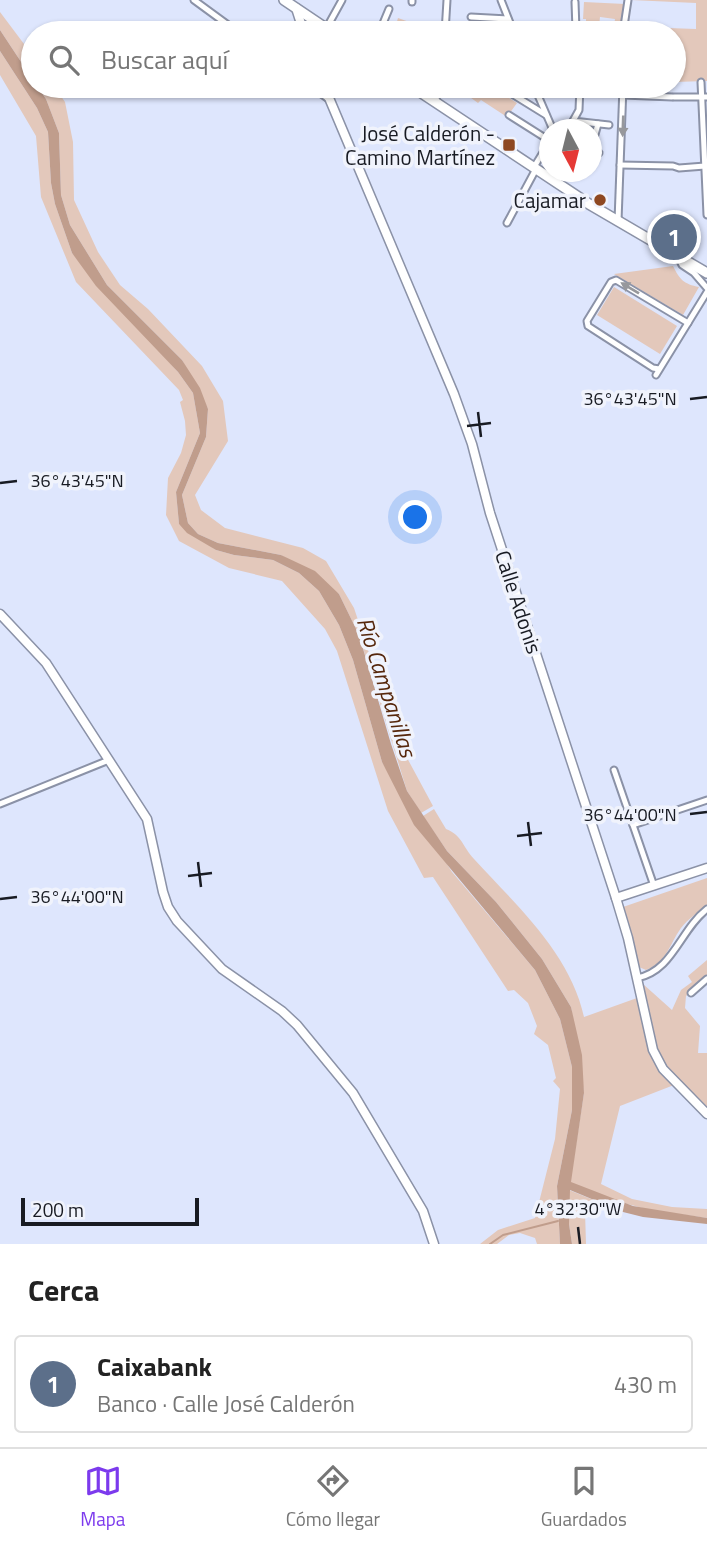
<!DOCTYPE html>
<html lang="es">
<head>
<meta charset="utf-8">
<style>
	:root { --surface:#fff; --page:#f2f2f2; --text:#222; --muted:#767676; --line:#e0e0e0; --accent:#7c3aed }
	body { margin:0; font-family:"Titillium Web",sans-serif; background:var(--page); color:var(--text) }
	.compass { position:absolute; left:539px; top:119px; width:63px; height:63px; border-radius:50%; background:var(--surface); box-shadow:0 2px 5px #0004; rotate:173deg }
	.scale { position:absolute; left:21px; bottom:18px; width:178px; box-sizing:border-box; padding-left:7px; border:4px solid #181b23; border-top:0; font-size:19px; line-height:24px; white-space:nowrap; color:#181b23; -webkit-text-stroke:5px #f0f3fc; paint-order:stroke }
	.you { position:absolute; left:416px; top:518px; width:24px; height:24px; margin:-18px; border:5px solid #fff; border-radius:50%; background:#1a73e8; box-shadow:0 0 0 10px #1a73e833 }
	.badge { display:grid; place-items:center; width:46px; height:46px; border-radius:50%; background:var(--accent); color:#fff; font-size:23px; font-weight:700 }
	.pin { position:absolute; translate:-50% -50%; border:4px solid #fff; box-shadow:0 2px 7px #0006 }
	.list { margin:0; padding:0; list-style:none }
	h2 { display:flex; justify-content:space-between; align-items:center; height:91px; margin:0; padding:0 28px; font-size:30px }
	h2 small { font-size:23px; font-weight:400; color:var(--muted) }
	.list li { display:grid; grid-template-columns:46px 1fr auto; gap:21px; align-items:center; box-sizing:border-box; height:98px; margin:0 14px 14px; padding:0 14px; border:2px solid var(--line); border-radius:7px }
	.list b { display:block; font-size:26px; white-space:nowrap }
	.list p { margin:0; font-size:23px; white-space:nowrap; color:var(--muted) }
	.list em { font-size:23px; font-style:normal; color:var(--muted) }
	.icon { flex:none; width:38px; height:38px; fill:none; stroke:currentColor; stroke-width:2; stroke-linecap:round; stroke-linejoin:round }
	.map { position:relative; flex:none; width:707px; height:1244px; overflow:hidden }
	.search { position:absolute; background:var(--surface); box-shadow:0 2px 5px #0004; left:21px; right:21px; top:21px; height:77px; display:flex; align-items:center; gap:18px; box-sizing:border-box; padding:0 24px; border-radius:38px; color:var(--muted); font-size:26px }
	.sheet { height:203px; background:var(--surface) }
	nav { display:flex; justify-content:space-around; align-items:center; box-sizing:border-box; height:98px; border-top:2px solid var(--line); background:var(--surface); font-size:19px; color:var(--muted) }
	nav a { display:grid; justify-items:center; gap:4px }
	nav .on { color:var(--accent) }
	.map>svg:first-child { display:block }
</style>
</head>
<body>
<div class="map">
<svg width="707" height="1244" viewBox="0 0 707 1244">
	<rect width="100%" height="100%" fill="#dee6fd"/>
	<!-- green -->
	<g fill="#e3c8bb">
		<polygon points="631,0 707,0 707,81 674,82 674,33 640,33 640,27 696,29 696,3"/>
		<polygon points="584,2 625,4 621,27 614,26 615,19 600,17 599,26 586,25 586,19 583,19"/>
		<polygon points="0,12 33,56 33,80 0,30"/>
		<polygon points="398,18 412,23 443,26 442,33 390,33 393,27 395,28"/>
		<polygon points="0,51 37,108 48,132 51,183 55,204 72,253 178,372 193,393 200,433 176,492 179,524 216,550 234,555 273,560 299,573 319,591 339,625 353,660 382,762 452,872 535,970 560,1019 572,1067 572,1110 557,1186 560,1244 537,1244 535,1238 520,1233 509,1235 497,1244 480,1244 498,1230 535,1218 555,1139 560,1089 553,1081 556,1078 548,1045 534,1034 537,1026 528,1003 514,990 508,991 433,877 424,878 388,811 337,651 325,629 282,581 229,568 179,541 166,515 168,478 181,453 186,435 185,421 180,402 183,400 179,390 76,282 41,197 36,136 0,75"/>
		<polygon points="37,86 54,86 65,102 73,142 74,200 98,252 120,285 148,309 202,366 223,401 228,441 195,495 201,510 225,528 303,548 326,561 354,608 399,743 433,806 421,813 407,791 359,635 339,594 281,555 218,543 198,534 188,523 182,495 206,437 208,409 182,360 107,285 70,225 61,195 59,133 46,99"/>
		<polygon points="490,86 517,103 507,117 481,100 478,103 467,95 471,88 483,96"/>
		<path d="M673 266C680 280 684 284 699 287L683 315 614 274Z"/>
		<polygon points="614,287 677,326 660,354 597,315"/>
		<path d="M434 809 446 829C463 836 462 846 474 859 517 906 570 953 584 1017L637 998 653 1059 674 1085 620 1106 601 1184 632 1199 672 1207 707 1209V1218L650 1210 620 1202 570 1183 584 1093 571 1007 542 959 496 902 447 851 423 816Z"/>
		<path d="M707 878V906C698 912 688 919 681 928 669 945 667 962 646 970L639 967 623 907Z"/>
		<polygon points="707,960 707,977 686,996 685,1008 700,1026 698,1053 707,1053 707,1111 660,1062 642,986 643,984 672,1010 681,990 692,982 688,976"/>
		<polygon points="569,1190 623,1212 603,1207 588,1207 585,1211 586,1244 572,1244 569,1224"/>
	</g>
	<!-- water -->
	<polygon fill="#c09d8c" points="0,30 33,80 33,86 37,86 46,99 59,133 61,195 70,225 107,285 182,360 200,388 208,409 206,437 182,495 188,523 198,534 218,543 281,555 315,571 339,594 359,635 391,744 407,791 447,851 496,902 542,959 571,1007 582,1055 584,1093 571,1182 633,1206 707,1218 707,1224 643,1217 623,1212 570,1190 569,1224 572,1244 560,1244 557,1186 572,1110 572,1067 560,1019 535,970 414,825 382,762 353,660 339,625 319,591 299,573 273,560 234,555 216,550 187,533 179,524 176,492 200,433 193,393 178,372 96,286 72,253 55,204 51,183 48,132 37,108 0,51"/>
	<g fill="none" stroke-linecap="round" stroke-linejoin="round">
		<!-- stream -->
		<polyline stroke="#c09d8c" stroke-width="2" points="490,1244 503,1235 558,1221"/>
		<!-- street casing -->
		<g stroke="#8b92a7" stroke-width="9">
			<g id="street">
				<polyline points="194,0 239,33"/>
				<polyline points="501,0 514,33"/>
				<polyline points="412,2 412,0"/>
				<polyline points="575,2 576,30 584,30 584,33"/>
				<polyline points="471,17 508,19"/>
				<polyline points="326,29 342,0"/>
				<polyline points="379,33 389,9"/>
				<polyline points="445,33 447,0"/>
				<polyline points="623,33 628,0"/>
				<polyline points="701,82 707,215"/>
				<polyline points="310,86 330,100"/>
				<polyline points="499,86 546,115"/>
				<polyline points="534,86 553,130"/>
				<polyline points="623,95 672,97"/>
				<polyline points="674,97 707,97"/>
				<polyline points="436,102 437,86"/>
				<polyline points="509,115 550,141"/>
				<polyline points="573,121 609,125"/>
				<polyline points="568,130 579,110 580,86"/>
				<polyline points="594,138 598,124"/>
				<polyline points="592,150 599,153"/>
				<polyline points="620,165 673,166 679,168 705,166"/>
				<polyline points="534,167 550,141"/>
				<polyline points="618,221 623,86"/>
				<polyline points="507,223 536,169"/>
				<polyline points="679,259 682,265 694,273 707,288"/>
				<polyline points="659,369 653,368 588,326 587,321 611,282 616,280 688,323"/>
				<polyline points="656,375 707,292"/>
				<polyline points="614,770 654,886"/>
				<polyline points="0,804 109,760"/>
				<polyline points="633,825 707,800"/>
				<path d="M637 978C673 971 680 930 707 909"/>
				<polyline points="691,993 707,979"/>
			</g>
		</g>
		<!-- secondary casing -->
		<g stroke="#8b92a7" stroke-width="11">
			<g id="secondary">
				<polyline points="296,8 304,33"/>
				<polyline points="324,86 454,394 472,444 490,513 616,898 628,938 653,1050 663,1069 707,1114"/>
				<polyline points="0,614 46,663 147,819 163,892 168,907 177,921 222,969 282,1011 297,1025 353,1093 423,1211 434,1244"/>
				<polyline points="616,898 707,868"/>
			</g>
		</g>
		<!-- primary casing -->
		<g stroke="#8b92a7" stroke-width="12">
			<g id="primary">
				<polyline points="284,0 333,33"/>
				<polyline points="411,86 589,204 707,273"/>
			</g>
		</g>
		<!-- street -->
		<use href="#street" stroke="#fff" stroke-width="5"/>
		<!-- secondary -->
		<use href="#secondary" stroke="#fff" stroke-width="8"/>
		<!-- primary -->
		<use href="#primary" stroke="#fff" stroke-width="9"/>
	</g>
	<!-- one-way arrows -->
	<defs><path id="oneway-solid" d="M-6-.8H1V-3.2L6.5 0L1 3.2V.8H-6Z" transform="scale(1.75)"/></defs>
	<g fill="#97989c">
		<use href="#oneway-solid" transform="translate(623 126) rotate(92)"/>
		<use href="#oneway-solid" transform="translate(630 288) rotate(-149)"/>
	</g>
	<!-- ticks -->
	<path fill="none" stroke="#181b23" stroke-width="2.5" d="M690 399 707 397M478 412 481 437M467 426 491 423M0 483 17 481M690 814 707 812M528 822 531 846M517 836 542 833M198 862 201 887M188 876 212 873M0 899 17 897M578 1227 580 1244"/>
	<!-- markers -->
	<g fill="#8e4821" stroke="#f0f3fc" stroke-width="2.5">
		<rect x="502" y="138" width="14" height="14" rx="3.5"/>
		<circle cx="600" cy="200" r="7"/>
	</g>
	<g text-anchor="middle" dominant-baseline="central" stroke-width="7" stroke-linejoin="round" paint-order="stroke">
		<!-- poi labels -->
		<g font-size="21" fill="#181b23" stroke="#f0f3fc" text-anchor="end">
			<text x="495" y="133">José Calderón -<tspan x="495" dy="24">Camino Martínez</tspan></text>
			<text x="586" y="200">Cajamar</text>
		</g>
		<!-- street labels -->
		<g font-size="21" fill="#181b23" stroke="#f0f3fc">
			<text transform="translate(519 602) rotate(72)">Calle Adonis</text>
		</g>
		<!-- water labels -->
		<g font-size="23" font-style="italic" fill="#56270c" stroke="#f0f3fc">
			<text transform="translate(387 687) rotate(72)">Río Campanillas</text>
		</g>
	</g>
	<g font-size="18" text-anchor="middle" fill="#181b23" stroke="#f0f3fc" stroke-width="7" stroke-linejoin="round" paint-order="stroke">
		<text x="630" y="405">36°43'45"N</text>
		<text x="77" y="487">36°43'45"N</text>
		<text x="630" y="821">36°44'00"N</text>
		<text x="77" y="903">36°44'00"N</text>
		<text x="578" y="1215">4°32'30"W</text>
	</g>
</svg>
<svg class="compass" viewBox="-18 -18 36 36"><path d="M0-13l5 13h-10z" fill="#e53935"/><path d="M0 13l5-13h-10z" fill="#767676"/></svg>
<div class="scale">200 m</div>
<div class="you"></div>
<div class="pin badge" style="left:674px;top:237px;background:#5c6f8a">1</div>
<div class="search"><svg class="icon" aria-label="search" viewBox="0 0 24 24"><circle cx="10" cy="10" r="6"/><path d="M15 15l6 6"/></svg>Buscar aquí</div>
</div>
<section class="sheet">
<h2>Cerca<small></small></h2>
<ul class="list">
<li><span class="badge" style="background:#5c6f8a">1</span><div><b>Caixabank</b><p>Banco · Calle José Calderón</p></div><em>430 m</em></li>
</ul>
</section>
<nav>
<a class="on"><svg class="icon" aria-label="map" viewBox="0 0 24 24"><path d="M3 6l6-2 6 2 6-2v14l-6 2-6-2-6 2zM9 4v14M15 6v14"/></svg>Mapa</a>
<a><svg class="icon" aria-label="directions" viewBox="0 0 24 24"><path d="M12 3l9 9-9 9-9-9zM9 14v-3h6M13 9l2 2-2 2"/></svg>Cómo llegar</a>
<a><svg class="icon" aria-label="saved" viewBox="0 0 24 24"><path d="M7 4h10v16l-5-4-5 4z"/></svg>Guardados</a>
</nav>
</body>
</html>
